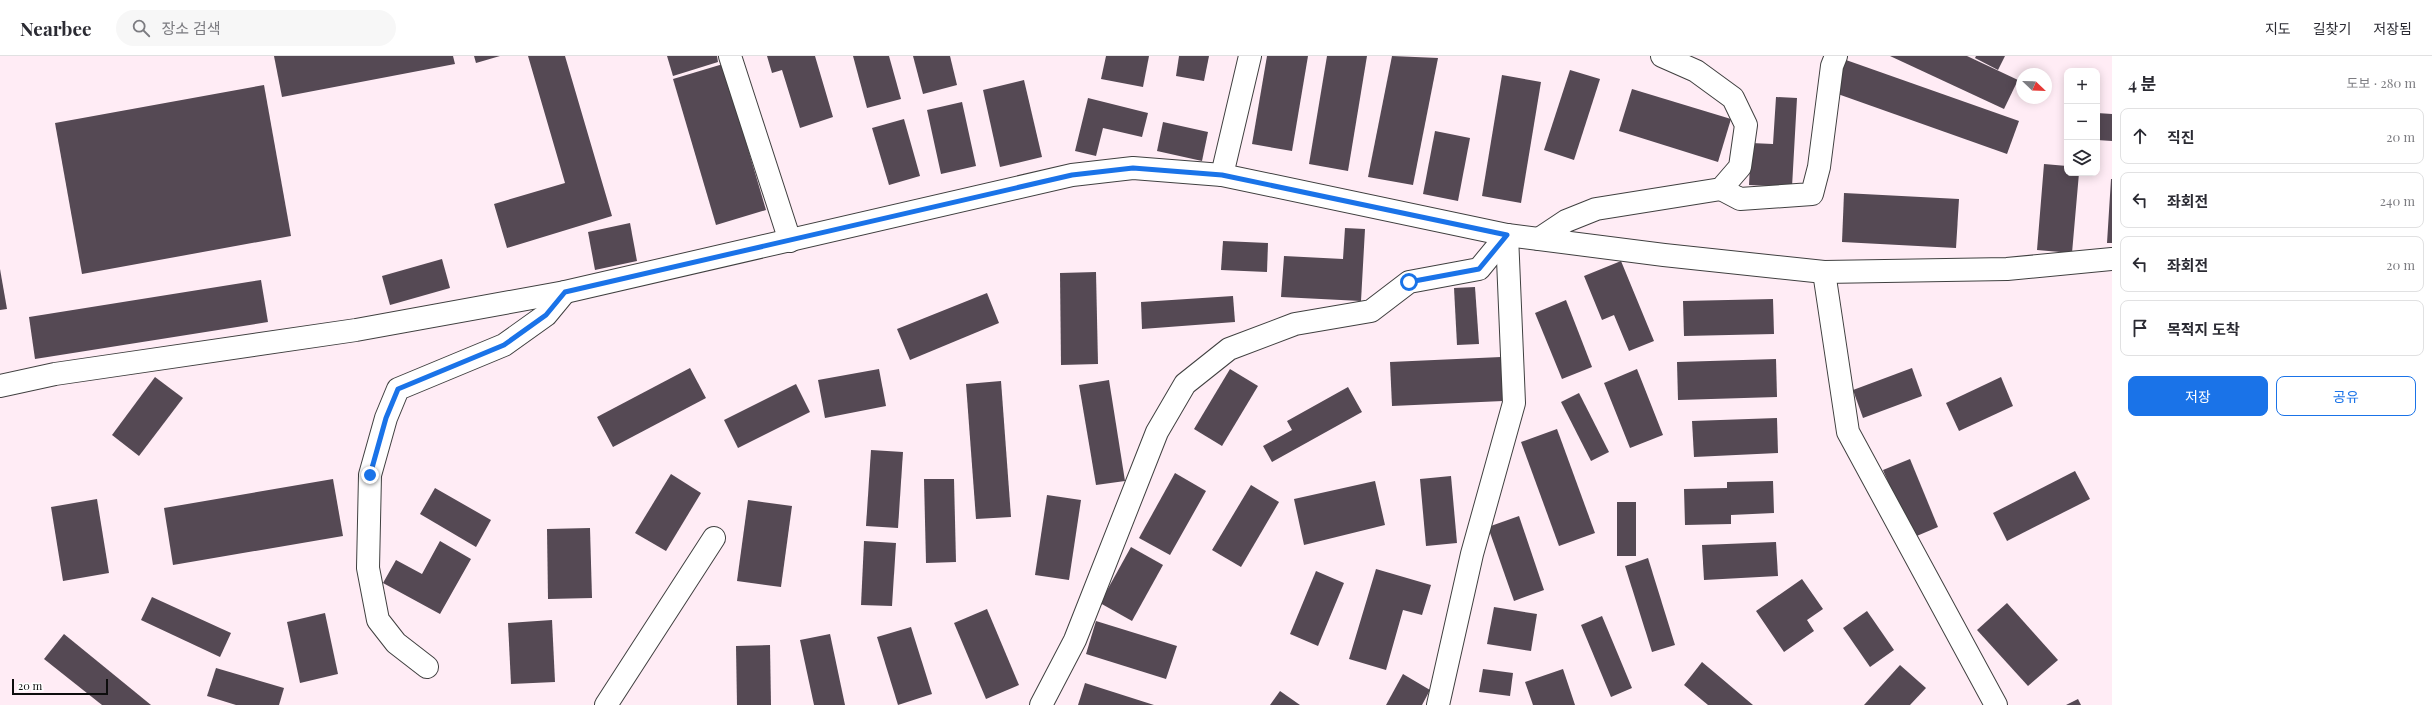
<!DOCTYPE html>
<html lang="ko">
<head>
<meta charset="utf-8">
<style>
	:root { --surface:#fff; --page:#f7f7f7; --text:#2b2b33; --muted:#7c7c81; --line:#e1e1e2; --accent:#1a73e8 }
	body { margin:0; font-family:"Playfair Display","Noto Sans KR",serif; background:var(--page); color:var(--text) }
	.controls { position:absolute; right:12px; top:12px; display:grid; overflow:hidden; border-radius:8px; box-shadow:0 2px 10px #0003 }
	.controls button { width:36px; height:36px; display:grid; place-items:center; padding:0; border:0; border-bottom:1px solid var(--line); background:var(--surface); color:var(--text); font:20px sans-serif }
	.compass { position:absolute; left:2016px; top:12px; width:36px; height:36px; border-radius:50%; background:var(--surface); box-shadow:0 2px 10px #0003; rotate:113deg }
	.scale { position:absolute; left:12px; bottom:10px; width:96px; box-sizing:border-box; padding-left:4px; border:2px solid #0d0d0d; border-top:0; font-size:11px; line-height:14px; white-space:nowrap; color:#0d0d0d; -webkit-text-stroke:3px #fff; paint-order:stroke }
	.stop { position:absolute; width:12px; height:12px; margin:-9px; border:3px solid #1a73e8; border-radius:50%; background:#fff }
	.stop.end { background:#1a73e8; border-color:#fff; box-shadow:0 1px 4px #0008 }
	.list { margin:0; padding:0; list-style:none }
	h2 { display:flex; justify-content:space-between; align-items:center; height:52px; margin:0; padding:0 16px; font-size:17px }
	h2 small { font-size:13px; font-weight:400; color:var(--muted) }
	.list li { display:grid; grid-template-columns:26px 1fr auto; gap:12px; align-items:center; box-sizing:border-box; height:56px; margin:0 8px 8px; padding:0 8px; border:1px solid var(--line); border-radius:8px }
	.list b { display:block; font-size:15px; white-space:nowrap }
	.list em { font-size:13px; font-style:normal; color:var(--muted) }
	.actions { display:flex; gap:8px; padding:12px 16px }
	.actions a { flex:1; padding:9px 0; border:1px solid var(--accent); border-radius:8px; text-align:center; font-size:14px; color:var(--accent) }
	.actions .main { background:var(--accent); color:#fff }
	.icon { flex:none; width:22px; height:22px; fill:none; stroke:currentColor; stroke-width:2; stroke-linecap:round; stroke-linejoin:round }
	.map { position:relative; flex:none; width:2112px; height:649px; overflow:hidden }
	header { display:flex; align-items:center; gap:24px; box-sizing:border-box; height:56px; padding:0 20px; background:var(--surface); border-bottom:1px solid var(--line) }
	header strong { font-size:19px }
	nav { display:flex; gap:22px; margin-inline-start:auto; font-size:14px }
	.search { width:280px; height:36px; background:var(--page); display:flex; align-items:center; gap:10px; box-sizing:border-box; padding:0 14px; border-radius:22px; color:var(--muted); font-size:15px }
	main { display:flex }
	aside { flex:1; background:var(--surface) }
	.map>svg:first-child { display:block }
</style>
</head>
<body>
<header>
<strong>Nearbee</strong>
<div class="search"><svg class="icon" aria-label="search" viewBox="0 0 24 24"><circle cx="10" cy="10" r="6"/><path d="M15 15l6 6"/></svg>장소 검색</div>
<nav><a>지도</a><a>길찾기</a><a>저장됨</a></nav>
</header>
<main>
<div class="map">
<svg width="2112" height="649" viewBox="0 0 2112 649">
	<rect width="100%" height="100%" fill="#ffecf5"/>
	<!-- building -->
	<g fill="#554954">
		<polygon points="274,0 453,0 455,8 282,41"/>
		<polygon points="474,0 500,0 476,7"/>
		<polygon points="528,0 565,0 612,160 507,192 494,148 565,127"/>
		<polygon points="667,0 717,0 718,6 673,20"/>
		<polygon points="767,0 815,0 833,61 800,72 782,14 772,17"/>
		<polygon points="853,0 889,0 901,43 867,52"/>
		<polygon points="913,0 950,0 957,29 923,38"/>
		<polygon points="1106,0 1149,0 1143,31 1101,23"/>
		<polygon points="1179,0 1209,0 1204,25 1176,20"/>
		<polygon points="1267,0 1308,0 1292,95 1252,88"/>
		<polygon points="1327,0 1367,0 1348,115 1309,108"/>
		<polygon points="1392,0 1438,2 1413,129 1368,121"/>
		<polygon points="1890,0 1967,0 2018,24 2004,53"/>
		<polygon points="1976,0 2005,0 1998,14 1975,2"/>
		<polygon points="1846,4 2019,65 2007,98 1835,37"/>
		<polygon points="723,8 766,154 716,169 673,23"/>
		<polygon points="1570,14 1600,23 1574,104 1544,94"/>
		<polygon points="1502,19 1541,26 1521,147 1482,140"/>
		<polygon points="1024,24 1042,101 1000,111 983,34"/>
		<polygon points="264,29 291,180 82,218 55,67"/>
		<polygon points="1632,33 1731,63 1718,106 1619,75"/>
		<polygon points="1776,41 1797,42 1792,131 1749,129 1751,87 1773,88"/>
		<polygon points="1088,42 1148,57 1142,81 1103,72 1096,100 1075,95"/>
		<polygon points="962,46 976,110 941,118 927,54"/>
		<polygon points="2097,57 2112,58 2112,85 2097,84"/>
		<polygon points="904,63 920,120 889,129 872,72"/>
		<polygon points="1163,66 1208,76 1202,105 1157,95"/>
		<polygon points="1435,75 1470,82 1458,145 1423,138"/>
		<polygon points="2044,108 2067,110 2067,117 2079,117 2072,197 2037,194"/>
		<polygon points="2111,123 2112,123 2112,187 2107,187"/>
		<polygon points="1844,137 1959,143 1956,192 1842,186"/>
		<polygon points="630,167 637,205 595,214 588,176"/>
		<polygon points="1345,172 1365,173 1361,245 1281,241 1284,200 1343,203"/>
		<polygon points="1223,185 1268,187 1267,216 1221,214"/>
		<polygon points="442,203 450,232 390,249 382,220"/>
		<polygon points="1621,205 1654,285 1629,295 1614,259 1602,264 1584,220"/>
		<polygon points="0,213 7,253 0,254"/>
		<polygon points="1096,216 1098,308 1061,309 1060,217"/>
		<polygon points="261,224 268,266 35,303 29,261"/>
		<polygon points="1475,231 1479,288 1457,289 1454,232"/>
		<polygon points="987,237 999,267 910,304 897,273"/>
		<polygon points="1233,240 1235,266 1142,273 1141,246"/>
		<polygon points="1773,243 1774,278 1684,280 1683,245"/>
		<polygon points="1566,244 1592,311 1562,323 1535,257"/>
		<polygon points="1501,301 1503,345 1392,350 1390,306"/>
		<polygon points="1776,303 1777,341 1678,344 1677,306"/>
		<polygon points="690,312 706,342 613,391 597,361"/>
		<polygon points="1912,312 1922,340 1863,362 1853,334"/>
		<polygon points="879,313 886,350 825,362 818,324"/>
		<polygon points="1230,313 1258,330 1222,390 1194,373"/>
		<polygon points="1637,313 1663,379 1630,392 1604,327"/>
		<polygon points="155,321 183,342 139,400 112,379"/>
		<polygon points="2001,321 2013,350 1959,375 1946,347"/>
		<polygon points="1109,324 1125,425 1096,429 1079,329"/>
		<polygon points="1001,325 1011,461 976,463 966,328"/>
		<polygon points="796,328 810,356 738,392 724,364"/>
		<polygon points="1348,331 1362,356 1272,406 1263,390 1292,374 1287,365"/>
		<polygon points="1579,337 1609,396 1591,405 1561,346"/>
		<polygon points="1777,362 1778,397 1694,401 1692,365"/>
		<polygon points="1557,373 1595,477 1559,490 1521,386"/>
		<polygon points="871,394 903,396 898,472 866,470"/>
		<polygon points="1910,403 1938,471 1912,482 1883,414"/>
		<polygon points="2075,415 2090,443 2007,485 1993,457"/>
		<polygon points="1175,417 1206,435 1170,499 1139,482"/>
		<polygon points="671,418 701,437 666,495 635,477"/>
		<polygon points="1451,420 1457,487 1426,490 1420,423"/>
		<polygon points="333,423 343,480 173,509 164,452"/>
		<polygon points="924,423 954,423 956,506 926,507"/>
		<polygon points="1375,425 1385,469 1304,489 1294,443"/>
		<polygon points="1773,425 1774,457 1731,459 1731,468 1685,469 1684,433 1727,432 1727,426"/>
		<polygon points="1251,429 1279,446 1241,511 1212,494"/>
		<polygon points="435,432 491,464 476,491 420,458"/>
		<polygon points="1047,439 1081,444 1069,524 1035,519"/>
		<polygon points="97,443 109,517 63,525 51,451"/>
		<polygon points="748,444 792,450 781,531 737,525"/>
		<rect x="1617" y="446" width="19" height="54"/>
		<polygon points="1519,460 1544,534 1514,545 1488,471"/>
		<polygon points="590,472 592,542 548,543 547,473"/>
		<polygon points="440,485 471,503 440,558 383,527 396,504 422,518"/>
		<polygon points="864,485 896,487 892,550 861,549"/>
		<polygon points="1776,486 1778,520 1704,524 1702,489"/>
		<polygon points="1131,491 1163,509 1132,565 1100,547"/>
		<polygon points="1648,502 1675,589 1652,596 1625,510"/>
		<polygon points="1376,513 1431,529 1422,559 1403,554 1386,614 1349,603"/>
		<polygon points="1316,515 1344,527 1318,590 1290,578"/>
		<polygon points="1802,523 1823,553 1807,564 1814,575 1784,596 1756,555"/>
		<polygon points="152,541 231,577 220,601 141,564"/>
		<polygon points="2007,547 2058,604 2028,630 1977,574"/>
		<polygon points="1494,551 1537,558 1531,595 1487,588"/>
		<polygon points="987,553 1019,629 986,643 954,567"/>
		<polygon points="1867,555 1894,594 1870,611 1843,572"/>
		<polygon points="325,557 338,618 300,627 287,566"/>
		<polygon points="1602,560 1632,632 1611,641 1581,569"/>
		<polygon points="552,564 555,626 511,628 508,567"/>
		<polygon points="1096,565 1177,590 1166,623 1086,598"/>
		<polygon points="911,571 932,638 898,649 877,581"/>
		<polygon points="64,578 151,649 102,649 44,603"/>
		<polygon points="830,578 845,649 814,649 800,584"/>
		<polygon points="770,589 771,649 737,649 736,590"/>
		<polygon points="1702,606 1753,649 1708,649 1684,629"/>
		<polygon points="1900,609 1926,632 1910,649 1864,649"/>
		<polygon points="216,612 284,632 279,649 236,649 207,640"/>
		<polygon points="1483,613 1513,617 1510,640 1479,636"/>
		<polygon points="1563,613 1575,649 1533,649 1525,626"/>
		<polygon points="1403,618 1430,634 1422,649 1386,649"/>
		<polygon points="1085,627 1154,649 1078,649"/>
		<polygon points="1280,635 1300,649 1270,649"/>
		<polygon points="2078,643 2081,649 2066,649"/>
	</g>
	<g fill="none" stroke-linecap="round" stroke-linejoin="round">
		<!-- minor casing -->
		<g stroke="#404040" stroke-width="24">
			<g id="minor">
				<polyline points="730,0 790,185"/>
				<polyline points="1222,119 1250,0"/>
				<polyline points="1721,133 1740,143 1812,138 1819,111 1832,10 1836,0"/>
				<polyline points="1539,183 1566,165 1596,153 1721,133 1740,111 1746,69 1733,42 1696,15 1662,0"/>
				<polyline points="1824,216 1848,376 1996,649"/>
				<polyline points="0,330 55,318 356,274 565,236 1072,119 1133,112 1222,119 1507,179 1664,199 1824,216 2007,213 2112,203"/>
				<polyline points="427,611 396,587 378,564 368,512 370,419 386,362 398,333 504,289 546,259 565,236"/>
				<polyline points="606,649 714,482"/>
				<polyline points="1041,649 1075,584 1157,376 1185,328 1229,293 1295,268 1371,255 1409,226 1479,213 1507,179"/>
				<polyline points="1438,649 1472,498 1514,347 1507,179"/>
			</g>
		</g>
		<!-- minor -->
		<use href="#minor" stroke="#fff" stroke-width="22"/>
	</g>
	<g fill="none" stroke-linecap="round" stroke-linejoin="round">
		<!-- route -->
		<polyline stroke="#1a73e8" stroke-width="5" points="370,419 386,362 398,333 504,289 546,259 565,236 1072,119 1133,112 1222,119 1507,179 1479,213 1409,226"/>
	</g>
</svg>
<div class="controls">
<button>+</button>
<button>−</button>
<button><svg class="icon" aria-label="layers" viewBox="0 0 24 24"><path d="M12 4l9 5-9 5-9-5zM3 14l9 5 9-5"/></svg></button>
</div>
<svg class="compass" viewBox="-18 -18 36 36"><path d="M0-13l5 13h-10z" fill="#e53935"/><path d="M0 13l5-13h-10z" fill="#7c7c81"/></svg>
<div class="scale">20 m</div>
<div class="stop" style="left:1409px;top:226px"></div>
<div class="stop end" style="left:370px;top:419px"></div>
</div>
<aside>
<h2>4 분<small>도보 · 280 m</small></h2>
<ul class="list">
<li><svg class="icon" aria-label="ahead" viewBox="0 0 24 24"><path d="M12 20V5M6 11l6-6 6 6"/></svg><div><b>직진</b></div><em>20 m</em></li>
<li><svg class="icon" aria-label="left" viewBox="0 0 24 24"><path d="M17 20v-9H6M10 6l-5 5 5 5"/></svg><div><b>좌회전</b></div><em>240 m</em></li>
<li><svg class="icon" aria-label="left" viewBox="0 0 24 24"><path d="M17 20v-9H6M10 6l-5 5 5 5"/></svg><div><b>좌회전</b></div><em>20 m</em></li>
<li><svg class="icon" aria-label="arrive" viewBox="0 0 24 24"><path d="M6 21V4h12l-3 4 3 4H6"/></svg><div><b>목적지 도착</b></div></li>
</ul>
<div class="actions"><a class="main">저장</a><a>공유</a></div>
</aside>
</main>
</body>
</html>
